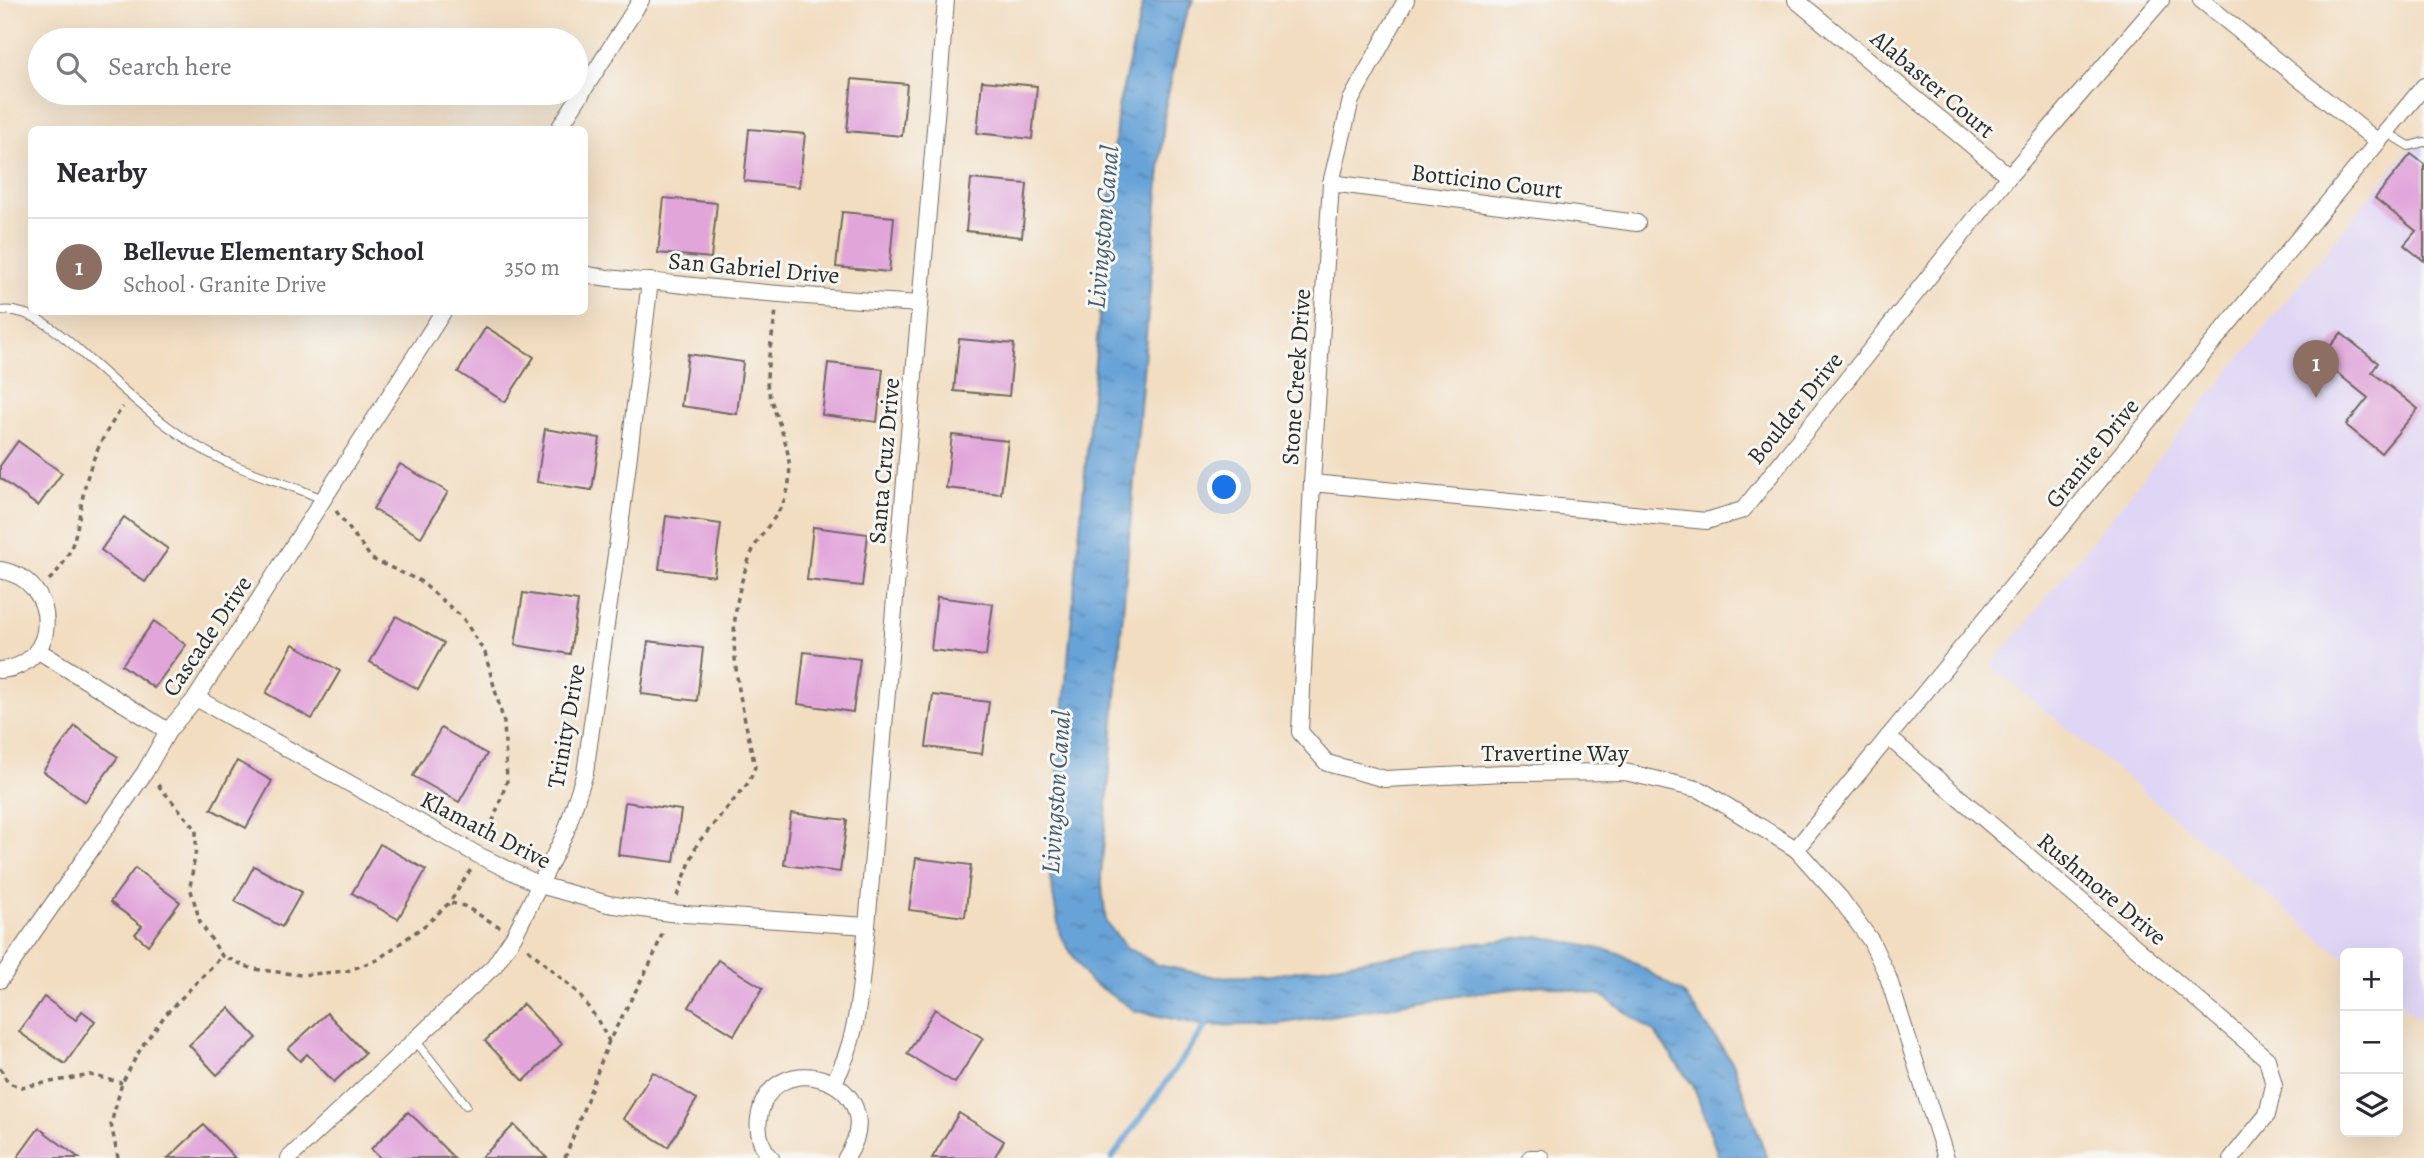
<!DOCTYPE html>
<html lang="en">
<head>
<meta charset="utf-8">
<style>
	:root { --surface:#fff; --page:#f2f2f3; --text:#2b2b33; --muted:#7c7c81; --line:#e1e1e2; --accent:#c8321e }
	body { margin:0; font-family:Alegreya,serif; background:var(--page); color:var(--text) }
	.controls { position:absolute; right:21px; bottom:21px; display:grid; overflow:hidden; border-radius:10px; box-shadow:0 7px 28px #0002 }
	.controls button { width:63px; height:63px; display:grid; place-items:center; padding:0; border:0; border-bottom:2px solid var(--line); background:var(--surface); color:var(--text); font:35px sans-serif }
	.you { position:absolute; left:1225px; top:488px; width:24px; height:24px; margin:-18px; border:5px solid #fff; border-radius:50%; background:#1a73e8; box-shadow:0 0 0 10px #1a73e833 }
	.badge { display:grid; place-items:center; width:46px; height:46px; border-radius:50%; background:var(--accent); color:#fff; font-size:23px; font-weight:700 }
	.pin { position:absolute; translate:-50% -58px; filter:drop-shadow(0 2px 4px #0008) }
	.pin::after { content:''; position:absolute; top:37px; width:24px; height:21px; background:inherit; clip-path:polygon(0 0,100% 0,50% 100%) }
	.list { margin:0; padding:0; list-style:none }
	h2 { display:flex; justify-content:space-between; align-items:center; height:91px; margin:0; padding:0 28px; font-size:30px }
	h2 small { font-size:23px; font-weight:400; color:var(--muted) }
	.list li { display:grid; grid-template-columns:46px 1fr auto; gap:21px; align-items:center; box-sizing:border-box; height:98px; padding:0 28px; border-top:2px solid var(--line) }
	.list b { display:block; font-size:26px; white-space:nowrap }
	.list p { margin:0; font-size:23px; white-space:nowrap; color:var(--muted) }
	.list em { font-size:23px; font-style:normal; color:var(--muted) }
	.icon { flex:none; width:38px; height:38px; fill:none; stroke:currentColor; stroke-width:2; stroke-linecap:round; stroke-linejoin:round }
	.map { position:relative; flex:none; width:2424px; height:1158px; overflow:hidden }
	.search { position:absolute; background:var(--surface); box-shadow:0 7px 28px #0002; left:28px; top:28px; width:560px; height:77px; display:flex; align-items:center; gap:18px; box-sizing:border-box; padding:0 24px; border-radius:38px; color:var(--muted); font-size:26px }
	.panel { position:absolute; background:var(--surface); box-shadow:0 7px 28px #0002; left:28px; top:126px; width:560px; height:189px; border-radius:10px }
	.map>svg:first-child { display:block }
</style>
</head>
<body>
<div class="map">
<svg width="2424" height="1158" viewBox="0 0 2424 1158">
	<defs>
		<pattern id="water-ripples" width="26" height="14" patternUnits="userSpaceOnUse" patternTransform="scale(1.75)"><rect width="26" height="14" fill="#67a3d7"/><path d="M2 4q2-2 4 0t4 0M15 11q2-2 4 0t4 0" fill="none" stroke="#5585af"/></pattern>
	</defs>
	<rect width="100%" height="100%" fill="#f6f6f2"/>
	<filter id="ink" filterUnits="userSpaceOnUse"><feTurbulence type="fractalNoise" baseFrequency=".0143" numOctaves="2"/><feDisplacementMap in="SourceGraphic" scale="14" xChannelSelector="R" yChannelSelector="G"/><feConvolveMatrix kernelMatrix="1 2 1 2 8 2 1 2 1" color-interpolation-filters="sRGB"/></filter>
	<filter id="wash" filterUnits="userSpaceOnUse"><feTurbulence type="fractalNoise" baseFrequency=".00686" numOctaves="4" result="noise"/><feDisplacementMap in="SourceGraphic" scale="28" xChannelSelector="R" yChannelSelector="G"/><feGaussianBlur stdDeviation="1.57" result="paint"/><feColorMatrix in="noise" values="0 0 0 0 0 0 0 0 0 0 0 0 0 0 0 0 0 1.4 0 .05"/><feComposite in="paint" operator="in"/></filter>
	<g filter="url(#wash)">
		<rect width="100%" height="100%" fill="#f2ddc1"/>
		<!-- built -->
		<polygon fill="#dfd5f5" points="2424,130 2424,1024 2398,1002 2398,953 2345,953 2345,959 1991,666"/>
		<!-- water -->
		<polygon fill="url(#water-ripples)" stroke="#496781" stroke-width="2" points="1144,0 1193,0 1184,21 1165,108 1101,876 1106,922 1125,946 1158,965 1216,977 1272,975 1455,946 1539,936 1619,953 1684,994 1733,1063 1767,1158 1719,1158 1694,1087 1653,1031 1601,995 1544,985 1470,994 1278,1024 1206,1026 1136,1011 1088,980 1060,935 1049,870 1118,108"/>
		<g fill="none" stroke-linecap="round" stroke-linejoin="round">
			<!-- stream -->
			<polyline stroke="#67a3d7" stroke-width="6" points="1112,1158 1206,1026 1208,1020"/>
		</g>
		<g id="blocks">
			<!-- building -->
			<g fill="#e1a5da">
				<polygon points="852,79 907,84 902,136 847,131"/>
				<polygon points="982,81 1037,86 1032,139 977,133"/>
				<polygon points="749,129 805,134 799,187 744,181"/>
				<polygon points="2411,154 2424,164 2424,261 2404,245 2416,231 2375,198"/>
				<polygon points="971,179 1027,184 1022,237 966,231"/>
				<polygon points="664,198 717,203 711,258 658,253"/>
				<polygon points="842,212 894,217 889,272 836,267"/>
				<polygon points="486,327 534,357 505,402 458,372"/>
				<polygon points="2341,333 2378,363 2372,372 2418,409 2381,453 2346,425 2368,398 2320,359"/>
				<polygon points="959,339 1014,344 1009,396 954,391"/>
				<polygon points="688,354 743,362 737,414 681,406"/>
				<polygon points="828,363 883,369 877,422 822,415"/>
				<polygon points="545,429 600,438 592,490 537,482"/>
				<polygon points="952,435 1008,441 1001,494 946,488"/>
				<polygon points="18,441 62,473 38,506 0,478 0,466"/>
				<polygon points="400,464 448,492 421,537 373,509"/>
				<polygon points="666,516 721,524 714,576 659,569"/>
				<polygon points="124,517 168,549 145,582 101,550"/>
				<polygon points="813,527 868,534 862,586 807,580"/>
				<polygon points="523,593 578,601 570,654 515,645"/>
				<polygon points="937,597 993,604 986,656 931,650"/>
				<polygon points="396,616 444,643 418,689 370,662"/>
				<polygon points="154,621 186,645 154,688 122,665"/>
				<polygon points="648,641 703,648 697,701 641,694"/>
				<polygon points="293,644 340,671 312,719 266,693"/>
				<polygon points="804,652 860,659 853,712 798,704"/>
				<polygon points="933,695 989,702 982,754 926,747"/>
				<polygon points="75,726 118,757 85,802 43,771"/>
				<polygon points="441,728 487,754 459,802 413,776"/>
				<polygon points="237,761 272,781 246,828 211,809"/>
				<polygon points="625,802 681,810 674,862 618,855"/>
				<polygon points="791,813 847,820 840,872 784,865"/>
				<polygon points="380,844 426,870 398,919 352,893"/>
				<polygon points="916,858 971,865 965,917 909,910"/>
				<polygon points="254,866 302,892 282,927 235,901"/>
				<polygon points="135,868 180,902 148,945 135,934 142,926 110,902"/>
				<polygon points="718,960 763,988 734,1035 689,1007"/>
				<polygon points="44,997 76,1020 82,1011 95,1021 65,1064 19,1032"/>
				<polygon points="523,1004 562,1044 524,1081 485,1041"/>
				<polygon points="229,1008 257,1038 217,1075 189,1045"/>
				<polygon points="935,1009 983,1038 955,1083 907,1054"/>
				<polygon points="327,1013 365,1053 334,1082 307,1054 300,1061 288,1049"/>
				<polygon points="653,1072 697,1099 668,1147 623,1119"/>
				<polygon points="408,1112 420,1123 454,1158 380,1158 371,1149"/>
				<polygon points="959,1113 1004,1141 994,1158 932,1158"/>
				<polygon points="204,1125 235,1158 168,1158 196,1132"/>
				<polygon points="514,1125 547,1158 481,1158"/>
				<polygon points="39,1128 79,1158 17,1158"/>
			</g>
		</g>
	</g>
	<g filter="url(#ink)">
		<use href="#blocks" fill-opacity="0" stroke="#716960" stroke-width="2"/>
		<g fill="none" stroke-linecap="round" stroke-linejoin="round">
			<!-- lane casing -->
			<g stroke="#716960" stroke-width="10">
				<g id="lane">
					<polyline points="2386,132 2409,146 2424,142"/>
					<path d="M0 311C32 307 61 334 83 354 125 392 181 444 234 465 264 478 295 486 324 500"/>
					<polyline points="415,1040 466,1105"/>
				</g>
			</g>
			<!-- street casing -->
			<g stroke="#716960" stroke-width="18">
				<g id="street">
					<polyline points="1406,0 1351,100 1331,183 1312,483 1300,732 1327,763 1385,779 1504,773 1625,772 1701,790 1796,849 1840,898 1871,941 1888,977 1946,1158"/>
					<polyline points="1796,0 2009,176"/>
					<polyline points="2201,0 2378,142"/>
					<polyline points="558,130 641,0"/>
					<polyline points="1331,183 1637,223"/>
					<path d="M584 274C614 281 645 280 675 284 757 293 838 299 920 304"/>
					<polyline points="1312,483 1706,521 1743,510 2009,176 2161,0"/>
					<path d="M0 570C61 580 61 666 0 670"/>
					<polyline points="37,650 168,731"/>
					<polyline points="196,698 480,856 540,885 608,904 670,913 867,926"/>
					<polyline points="1888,737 2267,1059 2274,1085 2267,1115 2232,1158"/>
					<polyline points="1796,849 2424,86"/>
					<polyline points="0,980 145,772 168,731 196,698 443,312"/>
					<path d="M834 1082C861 1036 860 978 867 926L946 0"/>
					<polyline points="289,1158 494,966 514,936 565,834 585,773 622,512 650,281"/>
					<path d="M771 1158C761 1147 757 1132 759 1118 771 1040 896 1082 846 1158"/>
					<polyline points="1530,1158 1541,1158"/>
				</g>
			</g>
			<!-- path -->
			<g stroke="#716960" stroke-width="3.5" stroke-dasharray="5 5" stroke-linecap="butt">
				<polyline points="336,511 372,559 420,581 463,618 485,653 504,723 507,781 486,841"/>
				<path d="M49 580C82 549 76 514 88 475 95 451 108 427 123 407"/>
				<polyline points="158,785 196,829 196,849 190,887 200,922 222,956 253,969 301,975 347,971 377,960 428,923 450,902 471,869"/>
				<path d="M677 896 697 844 749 782 755 767C739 689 719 630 752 552 763 527 786 512 789 482 793 448 776 421 768 389 764 373 774 329 776 310"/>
				<polyline points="451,903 464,906 500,927"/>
				<polyline points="528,949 578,993 597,1019 609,1041"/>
				<polyline points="0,1068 8,1083 21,1087 91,1075 122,1083"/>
				<polyline points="118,1158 111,1124 122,1083 141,1048 166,1014 222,956"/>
				<polyline points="565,1158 609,1041 652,960 664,929"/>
			</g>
			<!-- lane -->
			<use href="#lane" stroke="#fff" stroke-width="8"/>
			<!-- street -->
			<use href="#street" stroke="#fff" stroke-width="16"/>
		</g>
	</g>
	<g text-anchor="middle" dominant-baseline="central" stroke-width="6" stroke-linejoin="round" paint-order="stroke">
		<!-- street labels -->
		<g font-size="24" fill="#2b2b2b" stroke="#f6f6f2">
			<text transform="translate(1933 84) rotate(40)">Alabaster Court</text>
			<text transform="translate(1487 181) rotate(7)">Botticino Court</text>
			<text transform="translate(754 268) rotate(5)">San Gabriel Drive</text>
			<text transform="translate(1296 377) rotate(-86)">Stone Creek Drive</text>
			<text transform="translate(1795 408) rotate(-51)">Boulder Drive</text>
			<text transform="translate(2092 453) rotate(-51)">Granite Drive</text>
			<text transform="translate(884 461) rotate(-85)">Santa Cruz Drive</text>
			<text transform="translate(207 636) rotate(-56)">Cascade Drive</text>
			<text transform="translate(566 726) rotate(-80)">Trinity Drive</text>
			<text x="1555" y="753">Travertine Way</text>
			<text transform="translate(486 830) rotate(27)">Klamath Drive</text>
			<text transform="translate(2102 889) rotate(40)">Rushmore Drive</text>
		</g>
		<!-- water labels -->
		<g font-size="26" font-style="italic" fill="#435b70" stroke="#f6f6f2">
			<text transform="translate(1103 227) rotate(-85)">Livingston Canal</text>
			<text transform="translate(1056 792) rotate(-86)">Livingston Canal</text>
		</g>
	</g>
</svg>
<div class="controls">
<button>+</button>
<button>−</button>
<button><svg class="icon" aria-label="layers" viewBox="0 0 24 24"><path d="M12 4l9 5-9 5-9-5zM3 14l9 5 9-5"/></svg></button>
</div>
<div class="you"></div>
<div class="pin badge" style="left:2316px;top:398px;background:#8d6e63">1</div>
<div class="search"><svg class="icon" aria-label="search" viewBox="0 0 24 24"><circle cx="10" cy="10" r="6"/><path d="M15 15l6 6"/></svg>Search here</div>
<section class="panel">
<h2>Nearby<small></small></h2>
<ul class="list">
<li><span class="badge" style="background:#8d6e63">1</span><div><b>Bellevue Elementary School</b><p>School · Granite Drive</p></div><em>350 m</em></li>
</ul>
</section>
</div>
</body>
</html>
